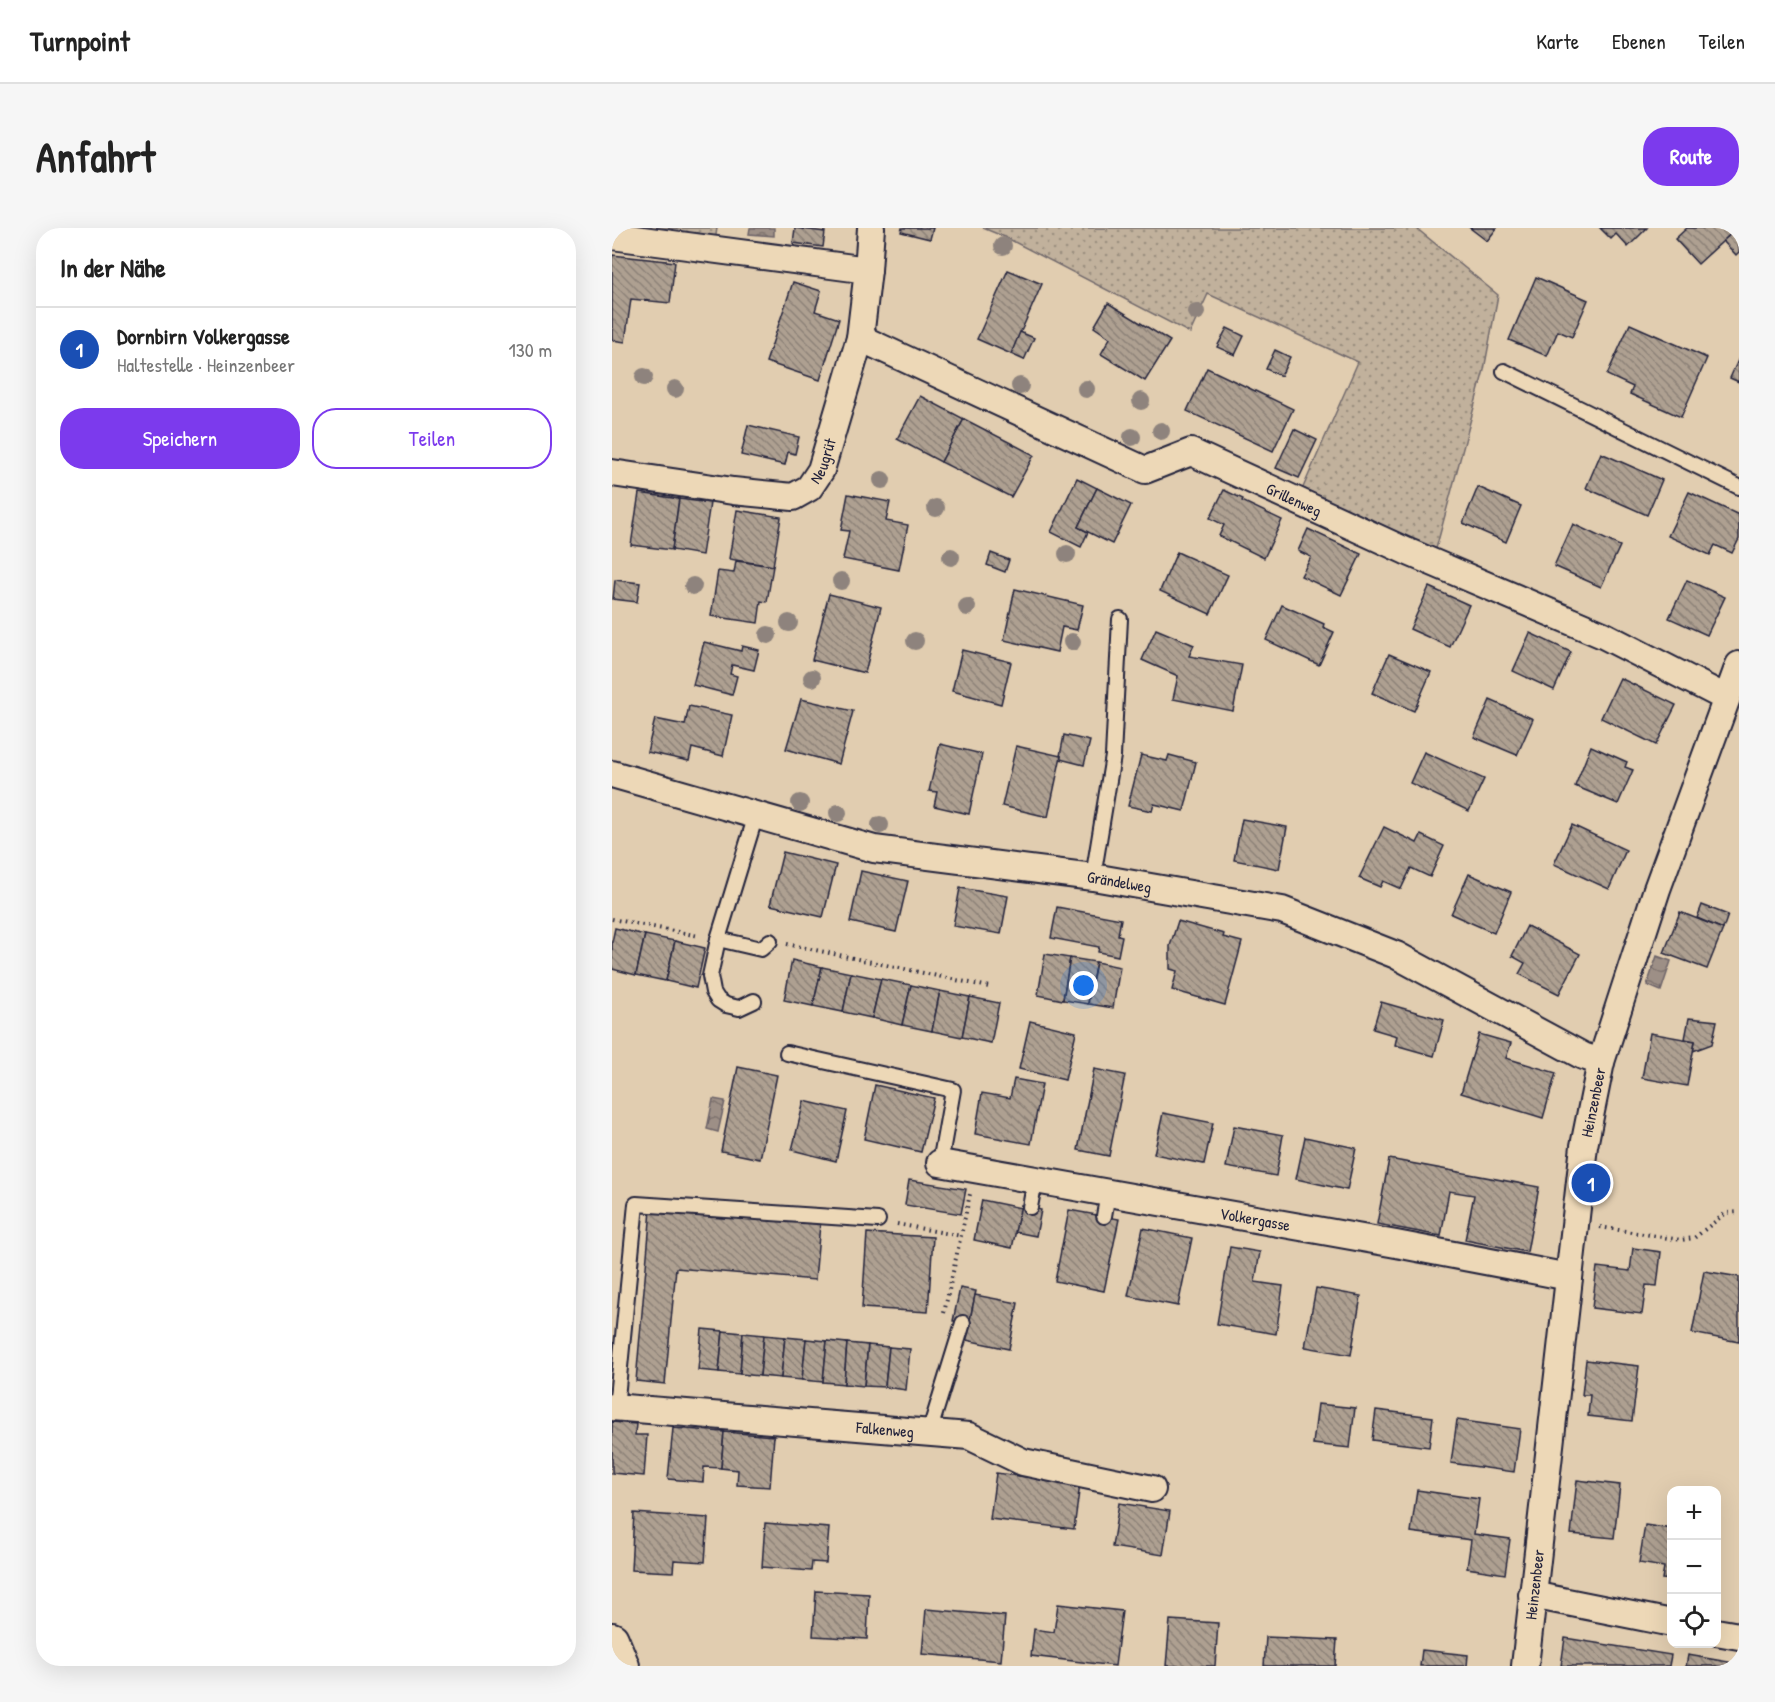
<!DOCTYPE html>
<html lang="de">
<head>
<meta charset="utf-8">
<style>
	:root { --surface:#fff; --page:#f6f6f6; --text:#222; --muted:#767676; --line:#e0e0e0; --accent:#7c3aed }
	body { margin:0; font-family:"Patrick Hand",sans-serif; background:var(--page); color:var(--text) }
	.controls { position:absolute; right:18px; bottom:18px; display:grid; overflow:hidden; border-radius:12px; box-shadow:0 6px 24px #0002 }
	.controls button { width:54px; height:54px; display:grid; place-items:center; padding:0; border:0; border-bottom:2px solid var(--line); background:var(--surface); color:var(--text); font:30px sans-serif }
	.you { position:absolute; left:472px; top:758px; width:21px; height:21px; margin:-15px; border:4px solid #fff; border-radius:50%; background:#1a73e8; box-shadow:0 0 0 9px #1a73e833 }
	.badge { display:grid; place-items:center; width:39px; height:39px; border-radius:50%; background:var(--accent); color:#fff; font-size:20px; font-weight:700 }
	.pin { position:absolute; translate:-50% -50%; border:3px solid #fff; box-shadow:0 2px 6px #0006 }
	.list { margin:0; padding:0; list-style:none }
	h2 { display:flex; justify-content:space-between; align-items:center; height:78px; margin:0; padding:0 24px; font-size:26px }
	h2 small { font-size:20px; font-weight:400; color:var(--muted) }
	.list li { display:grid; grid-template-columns:39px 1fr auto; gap:18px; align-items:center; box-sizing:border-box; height:84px; padding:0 24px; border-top:2px solid var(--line) }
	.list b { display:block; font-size:22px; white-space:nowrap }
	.list p { margin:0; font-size:20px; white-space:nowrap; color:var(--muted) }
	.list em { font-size:20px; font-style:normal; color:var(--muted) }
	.actions { display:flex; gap:12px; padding:18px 24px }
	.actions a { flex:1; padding:14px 0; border:2px solid var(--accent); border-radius:24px; text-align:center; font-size:21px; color:var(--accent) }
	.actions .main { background:var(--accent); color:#fff }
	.icon { flex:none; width:33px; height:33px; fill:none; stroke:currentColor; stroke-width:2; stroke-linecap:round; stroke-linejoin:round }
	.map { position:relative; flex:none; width:1127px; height:1438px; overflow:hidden; border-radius:24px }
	header { display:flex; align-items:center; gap:36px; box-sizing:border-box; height:84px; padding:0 30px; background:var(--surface); border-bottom:2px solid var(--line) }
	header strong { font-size:28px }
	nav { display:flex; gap:33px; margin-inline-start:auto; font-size:21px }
	.intro { display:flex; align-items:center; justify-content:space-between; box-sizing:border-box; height:144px; padding:0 36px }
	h1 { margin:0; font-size:42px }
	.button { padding:15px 27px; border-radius:24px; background:var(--accent); color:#fff; font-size:21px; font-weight:700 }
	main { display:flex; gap:36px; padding:0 36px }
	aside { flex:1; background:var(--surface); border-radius:24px; box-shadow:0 6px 24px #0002 }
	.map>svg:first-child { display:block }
</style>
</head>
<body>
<header>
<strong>Turnpoint</strong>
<nav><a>Karte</a><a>Ebenen</a><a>Teilen</a></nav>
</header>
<div class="intro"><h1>Anfahrt</h1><a class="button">Route</a></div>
<main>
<aside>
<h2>In der Nähe<small></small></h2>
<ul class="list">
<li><span class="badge" style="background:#1a4fb4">1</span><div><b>Dornbirn Volkergasse</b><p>Haltestelle · Heinzenbeer</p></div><em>130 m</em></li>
</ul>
<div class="actions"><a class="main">Speichern</a><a>Teilen</a></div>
</aside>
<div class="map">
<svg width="1127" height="1438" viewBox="0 0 1127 1438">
	<defs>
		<pattern id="grass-dots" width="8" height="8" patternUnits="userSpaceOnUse" patternTransform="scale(1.5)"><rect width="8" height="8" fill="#c1b19c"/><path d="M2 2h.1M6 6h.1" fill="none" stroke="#9c9080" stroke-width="1.8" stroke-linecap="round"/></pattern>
		<pattern id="water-waves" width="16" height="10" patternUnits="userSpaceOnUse" patternTransform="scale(1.5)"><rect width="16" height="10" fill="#9d8f86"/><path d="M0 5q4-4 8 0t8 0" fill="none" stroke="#80746f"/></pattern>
		<pattern id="building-back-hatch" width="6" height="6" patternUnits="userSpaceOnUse" patternTransform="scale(1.5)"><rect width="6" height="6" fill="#aea091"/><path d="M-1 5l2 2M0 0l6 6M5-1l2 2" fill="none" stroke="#8d8278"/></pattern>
	</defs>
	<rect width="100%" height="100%" fill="#e1cdb0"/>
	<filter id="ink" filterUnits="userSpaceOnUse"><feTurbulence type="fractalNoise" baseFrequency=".0167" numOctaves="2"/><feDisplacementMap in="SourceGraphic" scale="12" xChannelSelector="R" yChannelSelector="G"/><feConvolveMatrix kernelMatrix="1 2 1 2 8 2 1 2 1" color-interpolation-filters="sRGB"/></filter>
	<g filter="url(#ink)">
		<!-- grass -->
		<g fill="url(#grass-dots)" stroke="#726a6c" stroke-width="1.5">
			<polygon points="0,0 105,0 102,20"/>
			<polygon points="371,0 804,0 886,67 872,142 821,332 686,271 746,134 596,66 578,105 393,9"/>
		</g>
		<!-- water -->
		<g fill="url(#water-waves)" stroke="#6c6368" stroke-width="1.5">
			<polygon points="138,0 162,0 162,8 137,6"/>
			<polygon points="1045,728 1059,733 1049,763 1035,757"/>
			<polygon points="101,871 113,873 106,904 95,901"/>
		</g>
		<!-- building -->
		<g fill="url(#building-back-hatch)" stroke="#22223b" stroke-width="1.5">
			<polygon points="183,0 213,4 211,19 181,15"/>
			<polygon points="290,0 321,0 318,11 289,4"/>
			<polygon points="858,0 885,0 875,13"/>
			<polygon points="988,0 1035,0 1016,19 1004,6 999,11"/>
			<polygon points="1075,0 1122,0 1123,2 1086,36 1063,11"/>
			<polygon points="1122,0 1127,0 1127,24 1124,27 1111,13 1123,2"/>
			<polygon points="0,27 63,34 58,75 19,71 13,114 0,112"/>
			<polygon points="396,42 430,56 399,126 365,111"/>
			<polygon points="924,49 976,72 960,109 946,103 935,128 897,112"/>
			<polygon points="181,54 209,63 203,83 227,91 208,152 154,134"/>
			<polygon points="496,75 558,113 533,153 489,126 498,110 482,99"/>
			<polygon points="1018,96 1095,130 1069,189 1018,166 1021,159 995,147"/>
			<polygon points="615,100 632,108 623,127 605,119"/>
			<polygon points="408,104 422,110 412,132 399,126"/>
			<polygon points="663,122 678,129 669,148 654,141"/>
			<polygon points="1127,130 1127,154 1118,150"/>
			<polygon points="595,140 681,181 661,223 575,183"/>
			<polygon points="308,168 352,191 329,234 285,211"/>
			<polygon points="352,191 422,227 399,269 329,234"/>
			<polygon points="136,197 187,209 183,226 176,224 173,237 129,227"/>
			<polygon points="682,201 705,212 687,250 664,240"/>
			<polygon points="989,225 1050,252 1035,287 974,260"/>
			<polygon points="465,250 485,260 466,299 476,304 469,319 439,304"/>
			<polygon points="866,259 909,278 894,314 851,295"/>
			<polygon points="485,260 519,277 500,316 466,299"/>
			<polygon points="612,262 631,271 630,273 670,292 652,330 607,308 612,297 598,290"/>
			<polygon points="1077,264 1127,287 1127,311 1120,325 1103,317 1098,327 1056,308"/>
			<polygon points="27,265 67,271 60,322 19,317"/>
			<polygon points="236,266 278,274 274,293 296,297 287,342 231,331 237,303 229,302"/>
			<polygon points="67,271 98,275 90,327 60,322"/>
			<polygon points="125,282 169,289 161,338 117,331"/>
			<polygon points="961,296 1008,318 989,359 942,338"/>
			<polygon points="696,301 749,326 729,367 689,348 699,329 686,323"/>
			<polygon points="565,324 616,347 598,386 548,363"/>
			<polygon points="379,325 397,332 393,344 375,337"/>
			<polygon points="124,333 161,338 155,374 149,373 146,395 99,388 106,343 122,345"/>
			<polygon points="3,352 28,355 25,374 1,371"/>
			<polygon points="1075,352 1113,369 1095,407 1057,390"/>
			<polygon points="817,359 857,377 838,419 798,401"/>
			<polygon points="403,361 471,377 465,402 450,399 445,424 392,412"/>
			<polygon points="217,366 269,379 253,445 200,432"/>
			<polygon points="670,377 712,396 711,399 722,404 707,437 654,412"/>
			<polygon points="544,401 582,417 577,428 630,437 621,483 561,471 566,448 530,432"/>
			<polygon points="918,405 959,424 942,462 901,443"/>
			<polygon points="92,414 129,423 130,418 147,422 142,442 120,437 118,446 125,448 120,467 81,457"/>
			<polygon points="350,422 399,434 389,476 340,463"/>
			<polygon points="777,426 819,444 802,483 760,465"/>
			<polygon points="1008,450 1064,477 1044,517 989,490"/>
			<polygon points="189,471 241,483 227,536 174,521"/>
			<polygon points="878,472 921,491 905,527 862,509"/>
			<polygon points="77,478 120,487 111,528 80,520 77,533 35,524 43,491 73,497"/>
			<polygon points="452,507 478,513 472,537 448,531 449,528 448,528"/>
			<polygon points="328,516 370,526 357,586 322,578 325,564 317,563"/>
			<polygon points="404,518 449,528 436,589 390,578"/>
			<polygon points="979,518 1015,534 1013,539 1021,542 1006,576 963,558"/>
			<polygon points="812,524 872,551 857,583 798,555"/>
			<polygon points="529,527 555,533 557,527 584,534 572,583 542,576 540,583 516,578"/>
			<polygon points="630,591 675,599 667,641 622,632"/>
			<polygon points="960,597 1014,622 997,661 942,636"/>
			<polygon points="772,599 805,615 809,607 832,618 818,649 799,640 789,661 771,653 768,659 747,650"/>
			<polygon points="171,624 224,637 211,689 158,677"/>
			<polygon points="249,643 296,653 284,704 238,694"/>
			<polygon points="857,646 899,664 882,705 839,686"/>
			<polygon points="348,660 396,668 389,706 341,698"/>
			<polygon points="1090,677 1116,687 1111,701 1085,690"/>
			<polygon points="445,679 509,691 506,707 510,708 506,728 486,724 487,719 439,710"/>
			<polygon points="1068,684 1111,701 1095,741 1052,725"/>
			<polygon points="566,693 612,706 611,709 630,714 613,777 560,762 565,743 558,741 558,718"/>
			<polygon points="915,698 968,726 947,766 907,746 913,735 900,728"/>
			<polygon points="3,700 33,707 24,747 0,741 0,714"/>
			<polygon points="33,707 63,713 54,753 24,747"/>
			<polygon points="63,713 93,720 84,760 54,753"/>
			<polygon points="433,726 458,730 451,772 426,767"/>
			<polygon points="458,730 484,734 476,776 451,772"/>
			<polygon points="180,732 210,739 201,778 172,772"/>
			<polygon points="484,734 508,739 501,780 476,776"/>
			<polygon points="210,739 239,745 231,784 201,778"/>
			<polygon points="239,745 269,751 260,790 231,784"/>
			<polygon points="269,751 299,757 290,797 260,790"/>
			<polygon points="299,757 328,763 320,803 290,797"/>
			<polygon points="328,763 358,769 350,809 320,803"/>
			<polygon points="358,769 387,775 379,815 350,809"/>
			<polygon points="769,774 832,792 822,828 783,817 785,808 761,801"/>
			<polygon points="1077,790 1105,793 1100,816 1081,823 1083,813 1073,811"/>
			<polygon points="418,793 464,804 453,852 407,841"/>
			<polygon points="1038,805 1083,813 1075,858 1030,850"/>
			<polygon points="867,806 899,815 894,830 944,845 931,890 849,865"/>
			<polygon points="126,839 165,847 148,931 109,923"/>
			<polygon points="482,841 513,847 497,928 466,922"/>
			<polygon points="402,851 430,856 419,916 363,906 370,865 398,870"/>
			<polygon points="263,857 322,870 309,924 252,911"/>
			<polygon points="192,873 235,883 224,933 180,922"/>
			<polygon points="551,885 601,895 592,936 542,926"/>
			<polygon points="622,898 671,907 664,948 614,939"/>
			<polygon points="693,909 744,920 735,962 684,951"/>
			<polygon points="777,931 927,959 915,1024 853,1012 862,967 837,963 829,1008 765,996"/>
			<polygon points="297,952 354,961 349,986 293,977"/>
			<polygon points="370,972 409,980 400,1020 362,1012"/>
			<polygon points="409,977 429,982 424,1008 403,1004"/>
			<polygon points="39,982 208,996 203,1052 64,1040 53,1156 24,1153"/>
			<polygon points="457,982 507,991 492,1063 443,1053"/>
			<polygon points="531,1000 580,1010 566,1078 516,1068"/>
			<polygon points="255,1005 321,1009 316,1084 250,1080"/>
			<polygon points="618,1019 648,1024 643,1054 671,1058 664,1106 605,1096"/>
			<polygon points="1021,1020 1049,1024 1045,1058 1034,1057 1030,1086 980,1080 985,1039 1018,1043"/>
			<polygon points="1092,1043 1127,1049 1127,1114 1080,1105"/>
			<polygon points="348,1060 364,1063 357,1096 341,1093"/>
			<polygon points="704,1060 749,1068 739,1127 693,1119"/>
			<polygon points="363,1067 406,1075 397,1121 354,1112"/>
			<polygon points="90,1101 111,1103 107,1144 86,1142"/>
			<polygon points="111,1103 131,1105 128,1146 107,1144"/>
			<polygon points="131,1105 152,1107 148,1148 128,1146"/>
			<polygon points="152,1107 173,1109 169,1150 148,1148"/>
			<polygon points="173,1109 194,1111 190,1152 169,1150"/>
			<polygon points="194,1111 215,1113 211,1154 190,1152"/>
			<polygon points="215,1113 235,1115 232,1156 211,1154"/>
			<polygon points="235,1115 256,1117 252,1158 232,1156"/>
			<polygon points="256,1117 277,1119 273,1159 252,1158"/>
			<polygon points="277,1119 298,1121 294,1162 273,1159"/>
			<polygon points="974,1132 1027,1138 1020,1193 976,1188 978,1167 970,1167"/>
			<polygon points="706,1176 743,1180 738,1220 701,1216"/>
			<polygon points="764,1182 821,1189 817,1219 760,1212"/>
			<polygon points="845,1192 908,1201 902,1244 839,1235"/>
			<polygon points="0,1194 24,1196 23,1207 35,1207 32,1248 0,1245"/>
			<polygon points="61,1200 112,1204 109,1240 92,1239 91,1254 56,1251"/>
			<polygon points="112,1204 162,1208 158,1259 125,1257 126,1242 109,1240"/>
			<polygon points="384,1245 468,1256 462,1301 378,1291"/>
			<polygon points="965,1252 1008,1257 1002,1310 959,1306"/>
			<polygon points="805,1262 867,1271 862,1306 898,1311 893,1346 855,1340 859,1312 799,1304"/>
			<polygon points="507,1275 558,1283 551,1327 500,1319"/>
			<polygon points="22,1285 96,1290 93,1334 62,1332 61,1344 19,1342"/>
			<polygon points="153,1295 217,1300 214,1335 200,1334 199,1343 150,1339"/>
			<polygon points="1033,1297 1060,1301 1060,1352 1050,1351 1052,1339 1027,1335"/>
			<polygon points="204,1363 257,1366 255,1411 201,1408"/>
			<polygon points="446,1376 510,1383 503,1438 419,1428 422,1401 442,1404"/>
			<polygon points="314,1381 393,1388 389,1433 310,1426"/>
			<polygon points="558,1392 606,1395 603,1438 554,1438"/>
			<polygon points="654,1409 725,1412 723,1438 652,1438"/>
			<polygon points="953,1410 1059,1427 1057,1438 949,1438"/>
			<polygon points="810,1422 856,1427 855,1438 808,1438"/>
			<polygon points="1076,1427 1117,1434 1116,1438 1074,1438"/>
		</g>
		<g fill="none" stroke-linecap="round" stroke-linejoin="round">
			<!-- service casing -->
			<g stroke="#22223b" stroke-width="18">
				<g id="service">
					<polyline points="892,143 1127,259"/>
					<polyline points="481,649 501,528 508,391"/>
					<polyline points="106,711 149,721 158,713"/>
					<polyline points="142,773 127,780 114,777 106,772 101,764 98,748 106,711 144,587"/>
					<polyline points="175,825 341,862 328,935"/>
					<polyline points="418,979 423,952"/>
					<polyline points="492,988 496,965"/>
					<polyline points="4,1180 24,976 266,992"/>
					<polyline points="317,1205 351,1095"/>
				</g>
			</g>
			<!-- minor casing -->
			<g stroke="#22223b" stroke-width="30">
				<g id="minor">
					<polyline points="0,8 256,42"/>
					<path id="s1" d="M248 110 533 242 579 224 794 323 991 407 1114 470"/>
					<path id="s2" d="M0 245 121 263 181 269 197 260 209 242 248 110 256 42 259 0"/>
					<path id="s3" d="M0 546 262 621 481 649 670 682 784 727 971 828 989 834"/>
					<path id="s4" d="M328 935 784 1016 957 1049"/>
					<path id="s5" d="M0 1179 357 1208 411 1234 540 1261"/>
					<polyline points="920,1367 1060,1395"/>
					<polyline points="1104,1404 1127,1408"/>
					<path id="s6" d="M913 1438 972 918 989 834 1008 775 1045 661 1127 437"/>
				</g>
			</g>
			<!-- tertiary casing -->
			<g stroke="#22223b" stroke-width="36">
				<polyline id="tertiary" points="0,1411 11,1438"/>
			</g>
			<!-- path -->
			<g stroke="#22223b" stroke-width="4" stroke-dasharray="1.5 4.5" stroke-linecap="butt">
				<polyline points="0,691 87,708"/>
				<polyline points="175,716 377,759"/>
				<polyline points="285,996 349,1008"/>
				<polyline points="988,999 1069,1012 1082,1010 1114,985 1127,984"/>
				<polyline points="332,1085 358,966"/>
			</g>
			<!-- service -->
			<use href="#service" stroke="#edd8b7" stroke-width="14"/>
			<!-- minor -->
			<use href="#minor" stroke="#edd8b7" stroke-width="26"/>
			<!-- tertiary -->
			<use href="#tertiary" stroke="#edd8b7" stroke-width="32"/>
		</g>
		<!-- trees -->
		<g fill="#8e837d">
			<circle cx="391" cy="18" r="9"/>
			<circle cx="584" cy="84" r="9"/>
			<circle cx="32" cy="149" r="9"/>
			<circle cx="408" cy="158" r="9"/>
			<circle cx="63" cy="161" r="9"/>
			<circle cx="474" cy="161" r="9"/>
			<circle cx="529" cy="173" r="9"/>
			<circle cx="549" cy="203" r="9"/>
			<circle cx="520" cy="209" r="9"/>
			<circle cx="270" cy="252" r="9"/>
			<circle cx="324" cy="280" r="9"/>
			<circle cx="455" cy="326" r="9"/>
			<circle cx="339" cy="329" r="9"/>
			<circle cx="229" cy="353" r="9"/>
			<circle cx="81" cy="358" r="9"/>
			<circle cx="355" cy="379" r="9"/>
			<circle cx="177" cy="395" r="9"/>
			<circle cx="156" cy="407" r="9"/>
			<circle cx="303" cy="413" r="9"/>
			<circle cx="460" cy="414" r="9"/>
			<circle cx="200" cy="450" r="9"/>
			<circle cx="188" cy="575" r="9"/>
			<circle cx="226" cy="585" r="9"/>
			<circle cx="268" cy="597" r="9"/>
		</g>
	</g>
	<g text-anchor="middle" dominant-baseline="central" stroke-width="6" stroke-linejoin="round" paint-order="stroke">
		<!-- street labels -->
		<g font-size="16" fill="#22223b" stroke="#edd8b7">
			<text stroke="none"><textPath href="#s2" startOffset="232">Neugrüt</textPath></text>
			<text stroke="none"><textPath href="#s1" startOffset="477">Grillenweg</textPath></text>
			<text stroke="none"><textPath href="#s3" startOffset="520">Grändelweg</textPath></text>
			<text stroke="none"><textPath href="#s6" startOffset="568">Heinzenbeer</textPath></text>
			<text stroke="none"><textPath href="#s4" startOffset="320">Volkergasse</textPath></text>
			<text stroke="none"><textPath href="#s5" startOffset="274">Falkenweg</textPath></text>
			<text stroke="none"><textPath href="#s6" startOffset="82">Heinzenbeer</textPath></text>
		</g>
	</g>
</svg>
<div class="controls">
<button>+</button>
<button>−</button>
<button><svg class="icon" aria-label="locate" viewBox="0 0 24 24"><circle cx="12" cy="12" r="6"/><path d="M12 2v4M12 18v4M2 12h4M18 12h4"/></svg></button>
</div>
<div class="you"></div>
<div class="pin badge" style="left:979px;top:955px;background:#1a4fb4">1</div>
</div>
</main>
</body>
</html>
